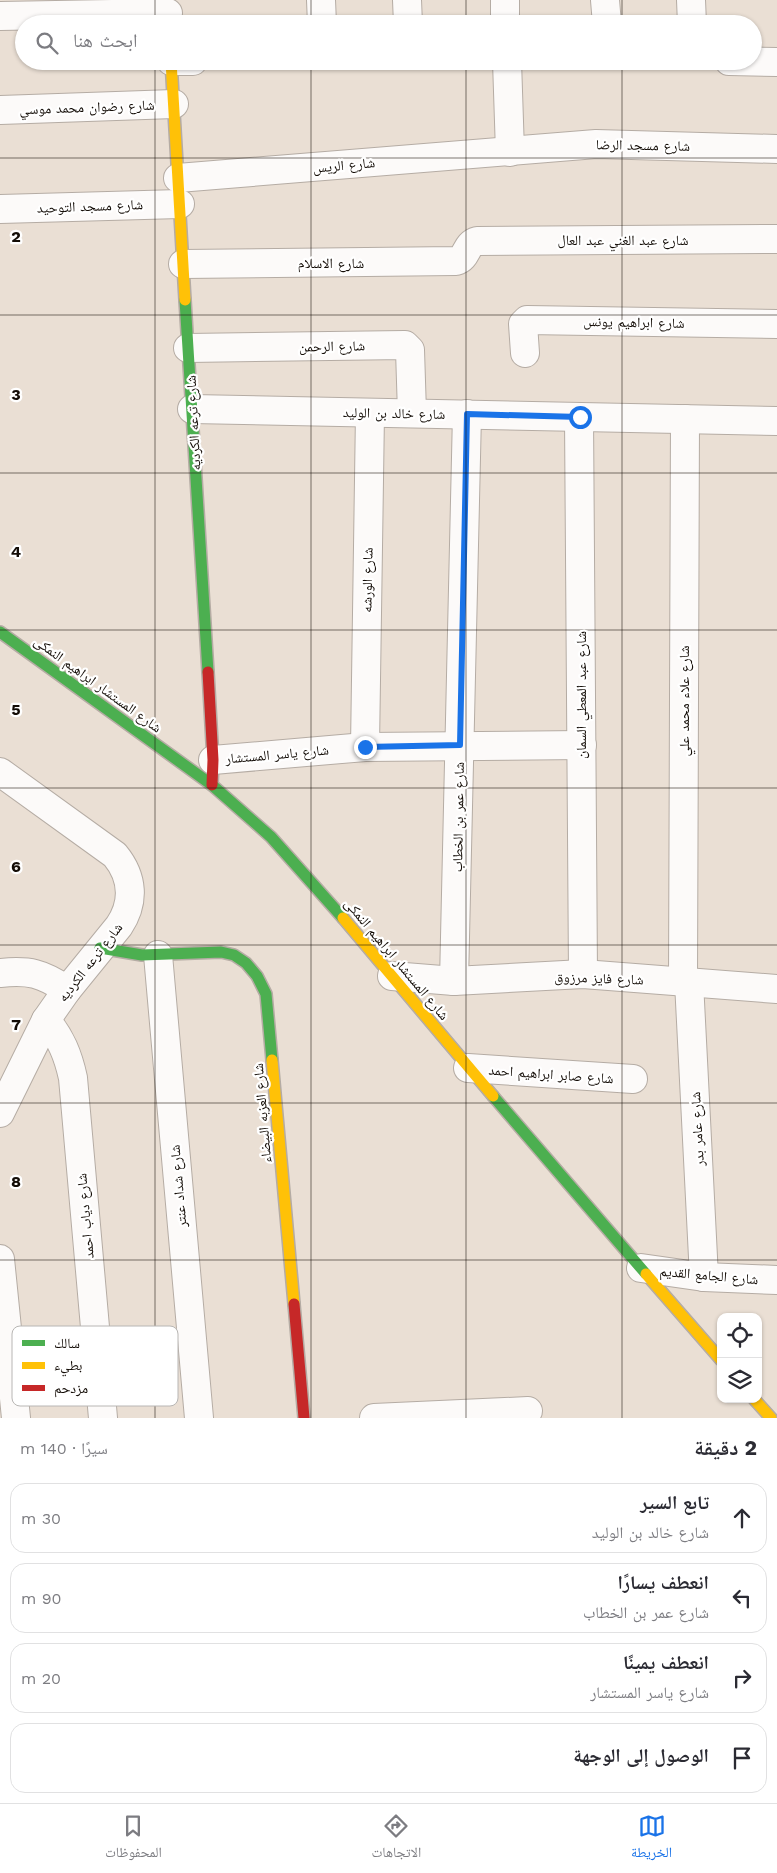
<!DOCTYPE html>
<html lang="ar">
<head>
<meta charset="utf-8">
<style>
	:root { --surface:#fff; --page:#f2f2f3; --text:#2b2b33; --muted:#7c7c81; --line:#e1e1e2; --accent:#1a73e8 }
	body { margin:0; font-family:"Work Sans","Noto Naskh Arabic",sans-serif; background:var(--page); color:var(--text); direction:rtl }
	.controls { position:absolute; right:15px; bottom:15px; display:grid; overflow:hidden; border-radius:10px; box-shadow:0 1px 4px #0004 }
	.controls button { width:45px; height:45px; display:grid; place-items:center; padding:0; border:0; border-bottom:1px solid var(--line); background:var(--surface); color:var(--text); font:25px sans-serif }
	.stop { position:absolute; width:15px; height:15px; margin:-11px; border:4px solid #1a73e8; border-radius:50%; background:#fff }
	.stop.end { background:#1a73e8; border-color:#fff; box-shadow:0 1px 5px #0008 }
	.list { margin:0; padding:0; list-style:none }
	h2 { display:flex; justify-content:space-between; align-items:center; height:65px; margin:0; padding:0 20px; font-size:21px }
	h2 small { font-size:16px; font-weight:400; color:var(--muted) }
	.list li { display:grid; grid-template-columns:32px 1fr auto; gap:15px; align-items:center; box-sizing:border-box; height:70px; margin:0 10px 10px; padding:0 10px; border:1px solid var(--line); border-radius:15px }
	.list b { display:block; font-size:19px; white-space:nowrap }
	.list p { margin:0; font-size:16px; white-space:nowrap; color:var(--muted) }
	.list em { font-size:16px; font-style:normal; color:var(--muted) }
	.icon { flex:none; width:28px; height:28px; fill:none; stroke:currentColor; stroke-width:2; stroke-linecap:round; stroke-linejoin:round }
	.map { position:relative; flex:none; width:777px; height:1418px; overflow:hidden; direction:ltr }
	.search { position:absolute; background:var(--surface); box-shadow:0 1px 4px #0004; left:15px; right:15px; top:15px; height:55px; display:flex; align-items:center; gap:12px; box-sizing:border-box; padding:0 18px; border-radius:28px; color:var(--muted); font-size:19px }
	.sheet { height:385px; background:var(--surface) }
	nav { display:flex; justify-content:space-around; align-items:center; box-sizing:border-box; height:70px; border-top:1px solid var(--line); background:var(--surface); font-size:14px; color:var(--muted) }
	nav a { display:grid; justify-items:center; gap:2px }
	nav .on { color:var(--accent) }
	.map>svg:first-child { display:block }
</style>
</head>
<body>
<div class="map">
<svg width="777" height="1418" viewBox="0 0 777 1418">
	<rect width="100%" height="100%" fill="#eadfd4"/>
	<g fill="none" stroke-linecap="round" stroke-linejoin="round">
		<!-- street casing -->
		<g stroke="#b5aca4" stroke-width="30">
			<g id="street">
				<polyline points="321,0 322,24"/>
				<polyline points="407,0 408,24"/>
				<polyline points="505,0 505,24"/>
				<polyline points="605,0 607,24"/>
				<polyline points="691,0 692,24"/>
				<polyline points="0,16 168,13"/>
				<polyline points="171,61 193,61"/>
				<polyline points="507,61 510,152"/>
				<polyline points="729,61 777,62"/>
				<polyline points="0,110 174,104"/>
				<polyline points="178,178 596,144 777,149"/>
				<polyline points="0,209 180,204"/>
				<path d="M183 264 456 261C468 258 465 244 477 241L777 239"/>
				<polyline points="188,348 405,345 410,350 412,413"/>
				<polyline points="525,353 523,324 527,320 777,324"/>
				<polyline points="192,409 777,421"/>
				<polyline points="579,417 583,974"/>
				<polyline points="365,747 370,413"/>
				<polyline points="213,760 365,747 582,745"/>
				<path d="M0 772 115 855C133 877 135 902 119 926L67 990 46 1020 0 1113"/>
				<polyline points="158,955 199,1418"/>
				<path d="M0 973C29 970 42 973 67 990"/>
				<polyline points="392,976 454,981 583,974 777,989"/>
				<polyline points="454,981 467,414"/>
				<polyline points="683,982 685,419"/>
				<polyline points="689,982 704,1277"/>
				<path d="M46 1020C61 1038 68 1055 73 1078L103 1418"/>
				<polyline points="468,1068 633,1079"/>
				<polyline points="0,1259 16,1418"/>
				<polyline points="641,1268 704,1277 777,1280"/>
				<polyline points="374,1418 528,1411"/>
			</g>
		</g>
		<!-- fast casing -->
		<g stroke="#b5aca4" stroke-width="14">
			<g id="fast">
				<polyline points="185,300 208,672"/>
				<polyline points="0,632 212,785 271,837 343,918"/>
				<polyline points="100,948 142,955 221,952 234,955 246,963 257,976 266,994 272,1060"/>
				<polyline points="493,1096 646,1274"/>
			</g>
		</g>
		<!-- slow casing -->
		<g stroke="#b5aca4" stroke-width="14">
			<g id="slow">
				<polyline points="171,61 185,300"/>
				<polyline points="343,918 493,1096"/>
				<polyline points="272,1060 294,1304"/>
				<polyline points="646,1274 721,1360"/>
				<polyline points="754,1399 771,1418"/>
			</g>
		</g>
		<!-- jam casing -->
		<g stroke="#b5aca4" stroke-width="14">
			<g id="jam">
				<polyline points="208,672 213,760 212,785"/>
				<polyline points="294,1304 304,1418"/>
			</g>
		</g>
		<!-- street -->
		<use href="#street" stroke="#fcfaf9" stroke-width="28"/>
		<!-- fast -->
		<use href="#fast" stroke="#4caf50" stroke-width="11"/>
		<!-- slow -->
		<use href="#slow" stroke="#ffc107" stroke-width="11"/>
		<!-- jam -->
		<use href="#jam" stroke="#c62828" stroke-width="11"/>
	</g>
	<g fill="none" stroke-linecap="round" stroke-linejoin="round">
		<!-- route -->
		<polyline stroke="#1a73e8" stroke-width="6" points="365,747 460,745 467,414 580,417"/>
	</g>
	<!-- grid -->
	<path fill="none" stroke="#130c06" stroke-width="1" stroke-opacity="0.55" d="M155 0V24M311 0V24M466 0V24M622 0V24M155 61V1418M311 61V1418M466 61V1418M622 61V1418M0 158H777M0 315H777M0 473H777M0 630H777M0 788H777M0 945H777M0 1103H777M0 1260H777"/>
	<g text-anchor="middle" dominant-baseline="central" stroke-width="4.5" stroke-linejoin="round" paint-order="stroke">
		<!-- street labels -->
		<g font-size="14" fill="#130c06" stroke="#fff">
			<text transform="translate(87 107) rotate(-2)">شارع رضوان محمد موسي</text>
			<text transform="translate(643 145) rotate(1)">شارع مسجد الرضا</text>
			<text transform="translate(344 165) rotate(-5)">شارع الريس</text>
			<text transform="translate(90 206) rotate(-2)">شارع مسجد التوحيد</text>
			<text x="623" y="240">شارع عبد الغني عبد العال</text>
			<text x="331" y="263">شارع الاسلام</text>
			<text transform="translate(634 322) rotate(1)">شارع ابراهيم يونس</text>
			<text transform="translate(332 346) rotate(-1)">شارع الرحمن</text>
			<text transform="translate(394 413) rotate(1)">شارع خالد بن الوليد</text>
			<text transform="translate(193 423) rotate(-93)">شارع ترعه الكرديه</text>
			<text transform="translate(367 580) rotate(-89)">شارع الورشه</text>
			<text transform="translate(98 684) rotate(36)">شارع المستشار ابراهيم النمكى</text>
			<text transform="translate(581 695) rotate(-90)">شارع عبد المعطي السمان</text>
			<text transform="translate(684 701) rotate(-90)">شارع علاء محمد علي</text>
			<text transform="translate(277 754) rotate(-5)">شارع ياسر المستشار</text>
			<text transform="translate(458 817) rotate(-89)">شارع عمر بن الخطاب</text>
			<text transform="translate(397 959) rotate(50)">شارع المستشار ابراهيم النمكى</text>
			<text transform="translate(90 962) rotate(-52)">شارع ترعه الكرديه</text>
			<text transform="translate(599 978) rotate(2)">شارع فايز مرزوق</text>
			<text transform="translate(551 1074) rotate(4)">شارع صابر ابراهيم احمد</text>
			<text transform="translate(262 1113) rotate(-95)">شارع العزبه البيضاء</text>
			<text transform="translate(697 1129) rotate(-93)">شارع عامر بدر</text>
			<text transform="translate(178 1186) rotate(-95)">شارع شداد عنتر</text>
			<text transform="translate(85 1216) rotate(-95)">شارع دياب احمد</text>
			<text transform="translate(709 1275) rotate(5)">شارع الجامع القديم</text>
		</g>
	</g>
	<!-- legend -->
	<rect x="12" y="1326" width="166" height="80" rx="8" fill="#fff" stroke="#b8b6b4" stroke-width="1"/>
	<rect x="22" y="1340" width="23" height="6" fill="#4caf50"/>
	<rect x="22" y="1362" width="23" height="7" fill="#ffc107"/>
	<rect x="22" y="1385" width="23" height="6" fill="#c62828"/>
	<g font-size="14" fill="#130c06">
		<text x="54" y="1348">سالك</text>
		<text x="54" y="1370">بطيء</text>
		<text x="54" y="1393">مزدحم</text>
	</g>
	<g font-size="16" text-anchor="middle" font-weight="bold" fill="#130c06" stroke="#fff" stroke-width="4.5" stroke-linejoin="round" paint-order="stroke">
		<text x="16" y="242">2</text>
		<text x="16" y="400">3</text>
		<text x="16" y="557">4</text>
		<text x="16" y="715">5</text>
		<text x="16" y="872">6</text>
		<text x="16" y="1030">7</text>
		<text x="16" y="1187">8</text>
	</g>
</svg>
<div class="controls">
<button><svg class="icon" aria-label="locate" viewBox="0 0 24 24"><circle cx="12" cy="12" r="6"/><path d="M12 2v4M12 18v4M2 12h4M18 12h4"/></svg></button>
<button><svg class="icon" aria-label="layers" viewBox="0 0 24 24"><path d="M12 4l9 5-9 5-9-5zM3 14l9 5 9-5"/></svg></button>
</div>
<div class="stop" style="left:580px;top:417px"></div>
<div class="stop end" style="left:365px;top:747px"></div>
<div class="search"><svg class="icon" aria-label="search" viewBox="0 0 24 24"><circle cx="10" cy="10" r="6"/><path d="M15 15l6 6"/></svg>ابحث هنا</div>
</div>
<section class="sheet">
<h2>2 دقيقة<small>سيرًا · 140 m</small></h2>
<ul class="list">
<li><svg class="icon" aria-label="ahead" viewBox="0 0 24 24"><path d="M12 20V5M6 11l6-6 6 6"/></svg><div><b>تابع السير</b><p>شارع خالد بن الوليد</p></div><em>30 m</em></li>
<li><svg class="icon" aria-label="left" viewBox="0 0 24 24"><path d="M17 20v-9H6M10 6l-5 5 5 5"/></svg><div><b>انعطف يسارًا</b><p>شارع عمر بن الخطاب</p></div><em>90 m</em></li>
<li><svg class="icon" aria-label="right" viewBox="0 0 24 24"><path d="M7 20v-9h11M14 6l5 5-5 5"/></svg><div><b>انعطف يمينًا</b><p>شارع ياسر المستشار</p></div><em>20 m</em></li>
<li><svg class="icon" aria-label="arrive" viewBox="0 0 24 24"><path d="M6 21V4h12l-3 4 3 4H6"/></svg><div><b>الوصول إلى الوجهة</b></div></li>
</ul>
</section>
<nav>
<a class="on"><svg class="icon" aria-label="map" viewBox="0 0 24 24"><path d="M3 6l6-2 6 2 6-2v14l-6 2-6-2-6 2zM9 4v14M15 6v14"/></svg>الخريطة</a>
<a><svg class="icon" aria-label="directions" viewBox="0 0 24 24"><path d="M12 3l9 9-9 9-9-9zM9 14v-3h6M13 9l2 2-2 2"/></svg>الاتجاهات</a>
<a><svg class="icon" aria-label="saved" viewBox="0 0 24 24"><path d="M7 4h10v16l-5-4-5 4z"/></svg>المحفوظات</a>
</nav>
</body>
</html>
